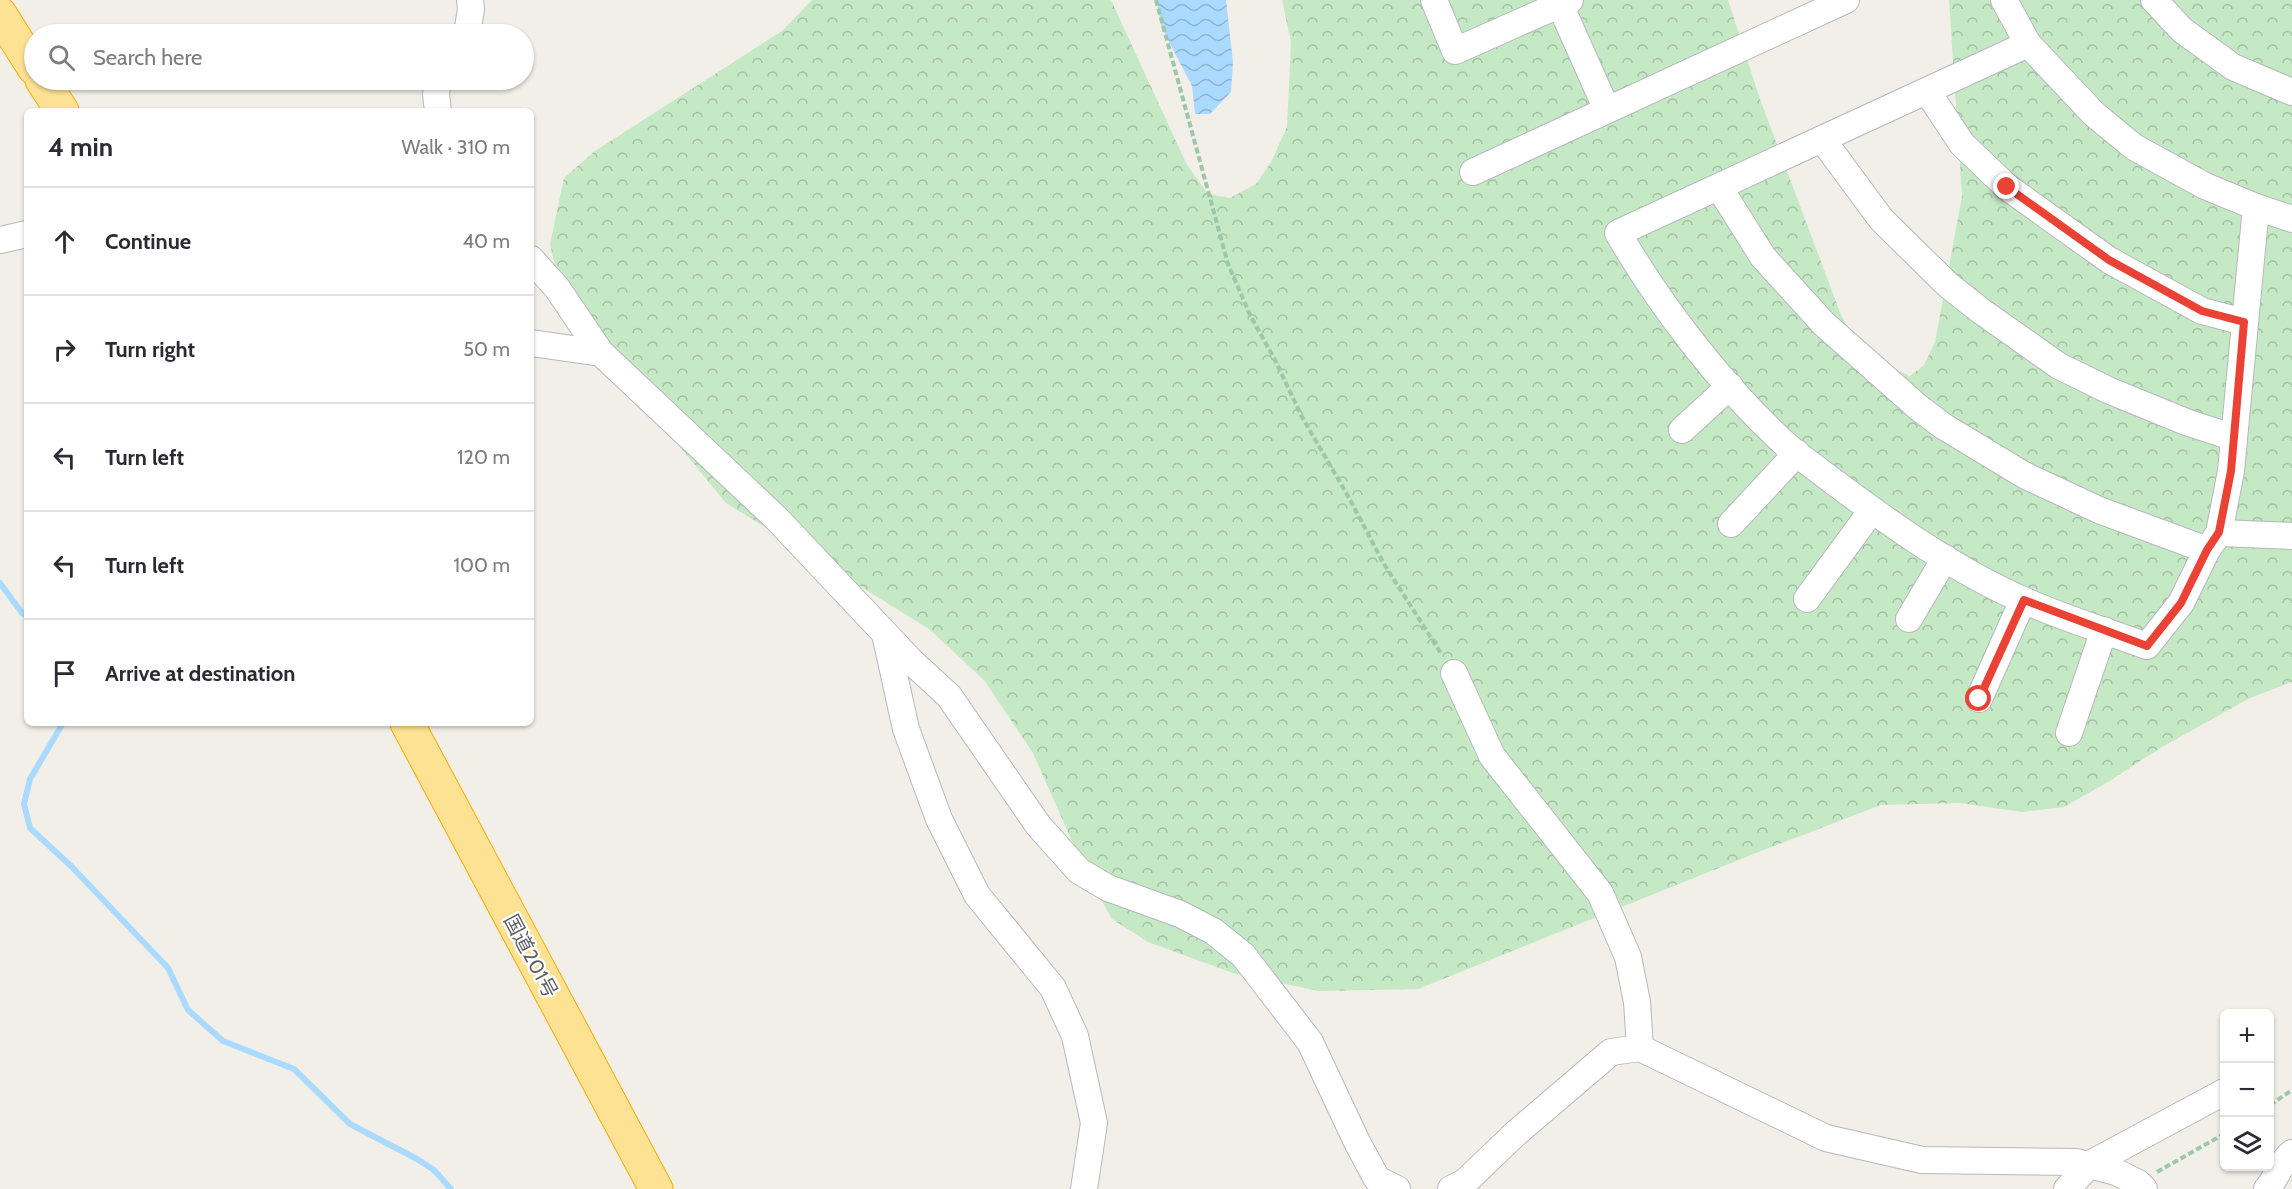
<!DOCTYPE html>
<html lang="en">
<head>
<meta charset="utf-8">
<style>
	:root { --surface:#fff; --page:#f2f2f3; --text:#2b2b33; --muted:#7c7c81; --line:#e1e1e2 }
	body { margin:0; font-family:Cabin,"Noto Sans JP",sans-serif; background:var(--page); color:var(--text) }
	.controls { position:absolute; right:18px; bottom:18px; display:grid; overflow:hidden; border-radius:9px; box-shadow:0 2px 4px #0004 }
	.controls button { width:54px; height:54px; display:grid; place-items:center; padding:0; border:0; border-bottom:2px solid var(--line); background:var(--surface); color:var(--text); font:30px sans-serif }
	.stop { position:absolute; width:18px; height:18px; margin:-14px; border:4px solid #ea4335; border-radius:50%; background:#fff }
	.stop.end { background:#ea4335; border-color:#fff; box-shadow:0 2px 6px #0008 }
	.list { margin:0; padding:0; list-style:none }
	h2 { display:flex; justify-content:space-between; align-items:center; height:78px; margin:0; padding:0 24px; font-size:26px }
	h2 small { font-size:20px; font-weight:400; color:var(--muted) }
	.list li { display:grid; grid-template-columns:39px 1fr auto; gap:18px; align-items:center; box-sizing:border-box; height:108px; padding:0 24px; border-top:2px solid var(--line) }
	.list b { display:block; font-size:22px; white-space:nowrap }
	.list em { font-size:20px; font-style:normal; color:var(--muted) }
	.icon { flex:none; width:33px; height:33px; fill:none; stroke:currentColor; stroke-width:2; stroke-linecap:round; stroke-linejoin:round }
	.map { position:relative; flex:none; width:2292px; height:1189px; overflow:hidden }
	.search { position:absolute; background:var(--surface); box-shadow:0 2px 4px #0004; left:24px; top:24px; width:510px; height:66px; display:flex; align-items:center; gap:15px; box-sizing:border-box; padding:0 21px; border-radius:33px; color:var(--muted); font-size:22px }
	.panel { position:absolute; background:var(--surface); box-shadow:0 2px 4px #0004; left:24px; top:108px; width:510px; height:618px; border-radius:9px }
	.map>svg:first-child { display:block }
</style>
</head>
<body>
<div class="map">
<svg width="2292" height="1189" viewBox="0 0 2292 1189">
	<defs>
		<pattern id="forest-crowns" width="20" height="18" patternUnits="userSpaceOnUse" patternTransform="scale(1.5)"><rect width="20" height="18" fill="#c5e8c5"/><path d="M2 6a3 3 0 1 1 6 0M12 15a3 3 0 1 1 6 0" fill="none" stroke="#a3c0a4"/></pattern>
		<pattern id="water-waves" width="16" height="10" patternUnits="userSpaceOnUse" patternTransform="scale(1.5)"><rect width="16" height="10" fill="#aadaff"/><path d="M0 5q4-4 8 0t8 0" fill="none" stroke="#8eb4d2"/></pattern>
	</defs>
	<rect width="100%" height="100%" fill="#f1efe8"/>
	<!-- forest -->
	<polygon fill="url(#forest-crowns)" points="812,0 1111,0 1187,165 1208,194 1230,198 1256,184 1271,162 1287,127 1291,42 1282,0 1728,0 1760,99 1841,315 1865,356 1910,376 1924,365 1935,342 1962,196 1949,0 2292,0 2292,682 2250,698 2162,747 2108,782 2064,807 2022,812 1960,803 1881,805 1766,849 1418,989 1319,991 1233,973 1148,942 1112,919 1087,875 1033,753 984,680 929,629 726,503 667,431 558,278 550,244 564,178 595,151 782,31"/>
	<!-- water -->
	<polygon fill="url(#water-waves)" points="1156,0 1226,0 1233,62 1231,92 1210,114 1195,114 1192,86 1162,28"/>
	<g fill="none" stroke-linecap="round" stroke-linejoin="round">
		<!-- stream -->
		<g stroke="#aadaff" stroke-width="6">
			<polyline points="0,583 22,613 27,616"/>
			<polyline points="63,723 30,779 24,804 30,828 72,867 168,968 188,1010 223,1041 294,1069 350,1124 417,1159 434,1170 451,1189"/>
		</g>
		<!-- minor casing -->
		<g stroke="#b5b8bc" stroke-width="28">
			<g id="minor">
				<polyline points="1434,0 1455,51 1570,0"/>
				<polyline points="1558,0 1607,110"/>
				<polyline points="2004,0 2028,44 2094,114 2134,147 2205,186 2256,207 2292,219"/>
				<polyline points="2154,0 2182,30 2233,67 2292,92"/>
				<polyline points="467,34 471,9 470,0"/>
				<path d="M2028 44 1618 233C1661 307 1721 385 1784 443 1799 457 1818 469 1834 482 1893 526 1955 570 2023 600 2063 618 2106 631 2147 646L2181 603 2207 550 2219 533 2231 471 2256 207"/>
				<polyline points="1927,91 1962,144 2007,187 2109,260 2202,311 2244,322"/>
				<polyline points="438,111 436,94 438,80"/>
				<polyline points="1822,139 1881,219 1948,285 1981,311 2059,366 2108,390 2186,422 2232,437"/>
				<polyline points="1473,172 1846,0"/>
				<polyline points="1719,187 1763,257 1824,324 1919,408 1943,426 2024,475 2099,510 2207,550"/>
				<polyline points="0,240 27,234"/>
				<polyline points="531,259 557,288 601,353 777,519 911,661 949,696 1038,825 1079,871 1108,888 1180,914 1213,931 1243,955 1310,1042 1357,1142 1377,1179 1397,1189"/>
				<polyline points="531,343 601,353"/>
				<polyline points="1682,430 1730,386"/>
				<polyline points="1731,524 1797,453"/>
				<polyline points="2219,533 2292,536"/>
				<polyline points="1807,599 1872,510"/>
				<polyline points="1909,619 1945,558"/>
				<polyline points="885,634 906,729 939,819 977,895 1053,988 1075,1036 1094,1123 1084,1189"/>
				<polyline points="1454,673 1492,756 1600,893 1628,957 1637,1002 1640,1048"/>
				<polyline points="1979,699 2023,600"/>
				<polyline points="2069,733 2104,630"/>
				<polyline points="1451,1189 1465,1182 1515,1134 1611,1052 1640,1048 1826,1138 1922,1160 2077,1162 2116,1172 2138,1183 2144,1189"/>
				<polyline points="2067,1189 2090,1164 2224,1092"/>
				<path d="M2267 1189C2276 1179 2281 1161 2292 1153"/>
			</g>
		</g>
		<!-- highway casing -->
		<g stroke="#f9ab00" stroke-width="35">
			<g id="highway">
				<polyline points="0,14 34,68"/>
				<polyline points="42,80 62,111"/>
				<polyline points="407,723 656,1189"/>
			</g>
		</g>
		<!-- path -->
		<g stroke="#9cc7a9" stroke-width="4" stroke-dasharray="6 3" stroke-linecap="butt">
			<polyline points="1156,0 1228,264 1250,315 1275,360 1302,417 1348,496 1384,564 1442,655"/>
			<polyline points="2270,1105 2292,1090"/>
			<polyline points="2157,1172 2224,1134"/>
		</g>
		<!-- minor -->
		<use href="#minor" stroke="#fff" stroke-width="26"/>
		<!-- highway -->
		<use href="#highway" stroke="#fde293" stroke-width="33"/>
	</g>
	<g fill="none" stroke-linecap="round" stroke-linejoin="round">
		<!-- route -->
		<polyline stroke="#ea4335" stroke-width="8" points="1979,699 2024,600 2147,646 2181,603 2207,550 2219,532 2231,471 2244,322 2202,311 2109,260 2007,187"/>
	</g>
	<g text-anchor="middle" dominant-baseline="central" stroke-width="4.5" stroke-linejoin="round" paint-order="stroke">
		<!-- street labels -->
		<g font-size="20" fill="#5f6368" stroke="#fff">
			<text transform="translate(531 956) rotate(62)">国道201号</text>
		</g>
	</g>
</svg>
<div class="controls">
<button>+</button>
<button>−</button>
<button><svg class="icon" aria-label="layers" viewBox="0 0 24 24"><path d="M12 4l9 5-9 5-9-5zM3 14l9 5 9-5"/></svg></button>
</div>
<div class="stop" style="left:1979px;top:699px"></div>
<div class="stop end" style="left:2007px;top:187px"></div>
<div class="search"><svg class="icon" aria-label="search" viewBox="0 0 24 24"><circle cx="10" cy="10" r="6"/><path d="M15 15l6 6"/></svg>Search here</div>
<section class="panel">
<h2>4 min<small>Walk · 310 m</small></h2>
<ul class="list">
<li><svg class="icon" aria-label="ahead" viewBox="0 0 24 24"><path d="M12 20V5M6 11l6-6 6 6"/></svg><div><b>Continue</b></div><em>40 m</em></li>
<li><svg class="icon" aria-label="right" viewBox="0 0 24 24"><path d="M7 20v-9h11M14 6l5 5-5 5"/></svg><div><b>Turn right</b></div><em>50 m</em></li>
<li><svg class="icon" aria-label="left" viewBox="0 0 24 24"><path d="M17 20v-9H6M10 6l-5 5 5 5"/></svg><div><b>Turn left</b></div><em>120 m</em></li>
<li><svg class="icon" aria-label="left" viewBox="0 0 24 24"><path d="M17 20v-9H6M10 6l-5 5 5 5"/></svg><div><b>Turn left</b></div><em>100 m</em></li>
<li><svg class="icon" aria-label="arrive" viewBox="0 0 24 24"><path d="M6 21V4h12l-3 4 3 4H6"/></svg><div><b>Arrive at destination</b></div></li>
</ul>
</section>
</div>
</body>
</html>
